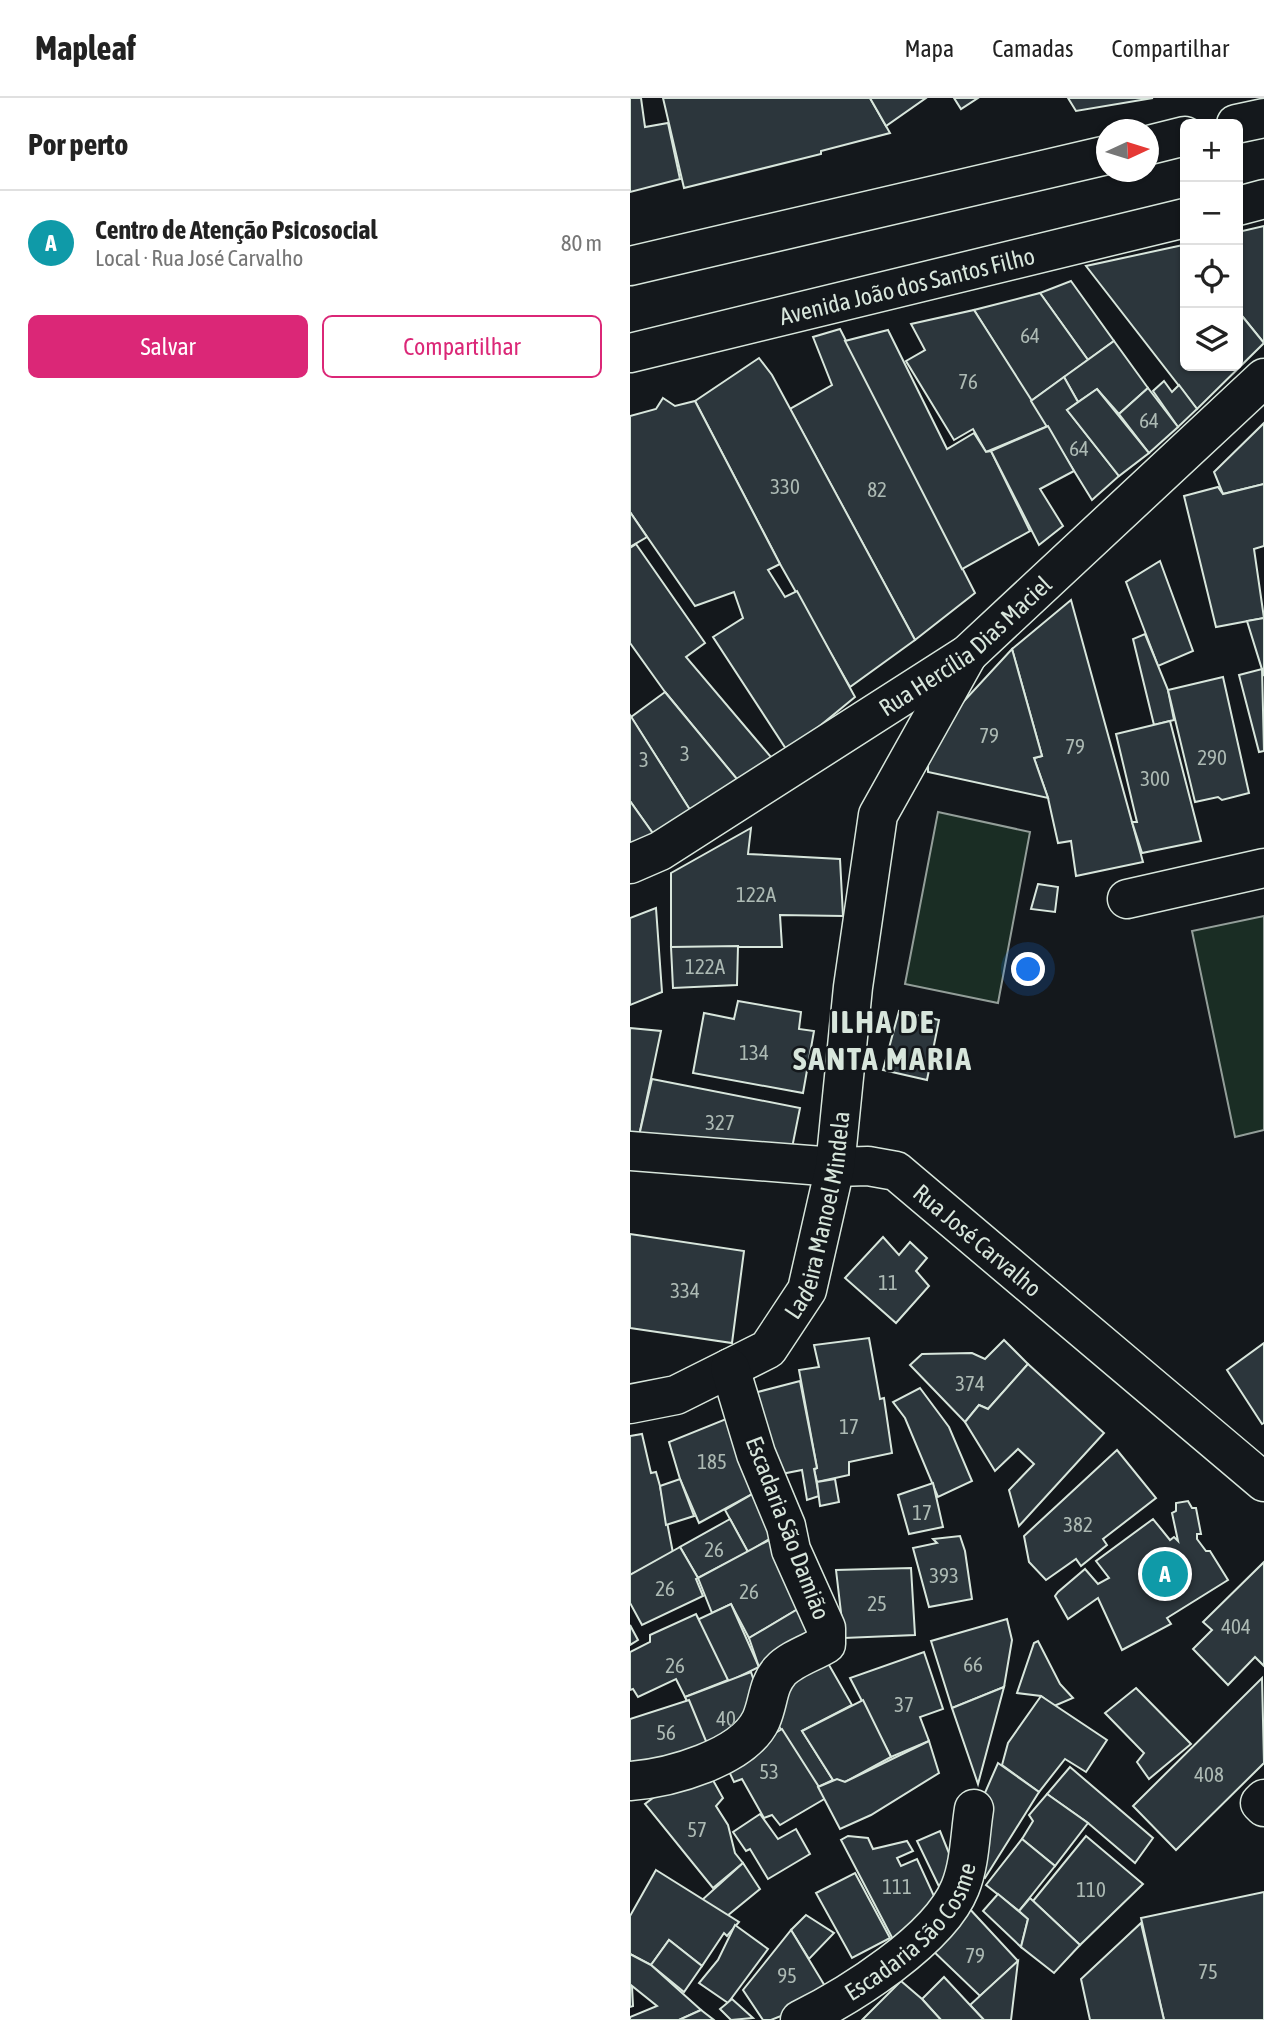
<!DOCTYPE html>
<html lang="pt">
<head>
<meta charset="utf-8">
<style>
	:root { --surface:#fff; --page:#f6f6f6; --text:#222; --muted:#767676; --line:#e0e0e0; --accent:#db2777 }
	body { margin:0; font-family:"Asap Condensed",sans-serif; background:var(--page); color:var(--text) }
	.controls { position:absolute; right:21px; top:21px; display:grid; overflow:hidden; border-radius:10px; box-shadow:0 2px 5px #0004 }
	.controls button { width:63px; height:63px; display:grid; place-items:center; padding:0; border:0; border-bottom:2px solid var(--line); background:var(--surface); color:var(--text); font:35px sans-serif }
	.compass { position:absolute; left:466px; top:21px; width:63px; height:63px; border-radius:50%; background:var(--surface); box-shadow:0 2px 5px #0004; rotate:86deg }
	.you { position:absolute; left:399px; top:872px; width:24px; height:24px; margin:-18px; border:5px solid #fff; border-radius:50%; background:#1a73e8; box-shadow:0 0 0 10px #1a73e833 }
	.badge { display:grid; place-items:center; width:46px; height:46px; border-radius:50%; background:var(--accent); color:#fff; font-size:23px; font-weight:700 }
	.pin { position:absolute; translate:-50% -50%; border:4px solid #fff; box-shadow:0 2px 7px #0006 }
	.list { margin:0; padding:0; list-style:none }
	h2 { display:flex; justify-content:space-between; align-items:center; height:91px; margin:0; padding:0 28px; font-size:30px }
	h2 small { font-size:23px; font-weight:400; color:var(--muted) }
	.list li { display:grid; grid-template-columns:46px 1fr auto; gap:21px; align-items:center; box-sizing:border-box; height:105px; padding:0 28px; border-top:2px solid var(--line) }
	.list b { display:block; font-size:26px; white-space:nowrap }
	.list p { margin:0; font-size:23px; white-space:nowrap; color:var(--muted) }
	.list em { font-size:23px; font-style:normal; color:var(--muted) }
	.actions { display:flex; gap:14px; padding:21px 28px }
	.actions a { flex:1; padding:16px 0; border:2px solid var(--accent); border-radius:10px; text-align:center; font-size:24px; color:var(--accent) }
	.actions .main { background:var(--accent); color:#fff }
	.icon { flex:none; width:38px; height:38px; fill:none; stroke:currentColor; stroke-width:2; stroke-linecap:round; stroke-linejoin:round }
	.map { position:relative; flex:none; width:634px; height:1922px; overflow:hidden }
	header { display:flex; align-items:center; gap:42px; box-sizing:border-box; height:98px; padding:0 35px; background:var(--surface); border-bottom:2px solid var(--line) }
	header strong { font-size:33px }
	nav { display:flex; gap:38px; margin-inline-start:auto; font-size:24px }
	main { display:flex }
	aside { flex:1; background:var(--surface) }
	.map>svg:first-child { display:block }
</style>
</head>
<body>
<header>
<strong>Mapleaf</strong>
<nav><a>Mapa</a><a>Camadas</a><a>Compartilhar</a></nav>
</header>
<main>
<aside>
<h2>Por perto<small></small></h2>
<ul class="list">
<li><span class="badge" style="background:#0f9aa8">A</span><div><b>Centro de Atenção Psicosocial</b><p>Local · Rua José Carvalho</p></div><em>80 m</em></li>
</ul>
<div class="actions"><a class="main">Salvar</a><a>Compartilhar</a></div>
</aside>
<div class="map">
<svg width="634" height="1922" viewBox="0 0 634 1922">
	<rect width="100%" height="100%" fill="#14181c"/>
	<!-- green -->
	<g fill="#1a2d24" stroke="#939e99" stroke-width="2">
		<polygon points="308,714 400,734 368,905 275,886"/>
		<polygon points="634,818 634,1032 605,1039 562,833"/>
	</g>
	<!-- building -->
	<g fill="#2c363c" stroke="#d8e6dc" stroke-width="2">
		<polygon points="0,0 11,0 15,29 38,25 50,81 0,94"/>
		<polygon points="33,0 240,0 260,35 191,53 191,56 54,90"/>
		<polygon points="240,0 296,0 256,28"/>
		<polygon points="324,0 348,0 331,11"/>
		<polygon points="438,0 523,0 446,13"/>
		<polygon points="634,128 634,245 608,213 608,134"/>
		<polygon points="553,147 555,268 608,268 608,213 634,245 567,311 456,168"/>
		<polygon points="441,183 484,243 458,262 410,195"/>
		<polygon points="410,195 458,262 401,303 344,212"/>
		<polygon points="344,212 418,328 356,354 343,331 324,342 276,263 295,252 281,226"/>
		<polygon points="210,231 345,495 285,542 160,311 202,287 183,239"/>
		<polygon points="258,232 317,351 344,335 356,354 361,353 400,433 332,471 215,243"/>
		<polygon points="484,243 518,290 489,316 467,291 448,304 434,279"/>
		<polygon points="129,260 142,277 285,542 220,589 150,466 65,303"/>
		<polygon points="434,279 448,304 437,312 489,378 462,402 401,303"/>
		<polygon points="534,283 542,294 549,287 567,311 548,329 523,293"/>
		<polygon points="518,290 548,329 519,355 489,316"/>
		<polygon points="467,291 519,355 489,378 437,312"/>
		<polygon points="33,300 45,308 65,303 150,466 138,472 155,499 167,493 225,599 158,654 83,539 113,520 104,494 65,508 0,414 0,318 26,311"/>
		<polygon points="634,325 634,386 593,396 584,374"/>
		<polygon points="418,328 444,373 410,391 433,428 409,447 361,353"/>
		<polygon points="634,386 634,448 624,451 634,520 586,529 554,398 588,389 593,396"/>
		<polygon points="0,414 17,439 0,449"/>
		<polygon points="6,446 75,545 56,559 146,665 116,692 35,594 0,545 0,450"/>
		<polygon points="530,463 563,553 528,568 496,484"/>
		<polygon points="441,502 513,764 446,778 441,743 428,745 418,700 404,660 412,658 382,551"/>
		<polygon points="634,520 634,578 617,523"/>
		<polygon points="515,536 538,592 544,622 524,627 503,541"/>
		<polygon points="382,551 412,658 404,660 418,700 298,674 298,666 322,616"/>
		<polygon points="632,571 634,653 629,654 609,577"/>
		<polygon points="593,579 619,695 592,702 588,699 565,704 538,592"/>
		<polygon points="35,594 116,692 62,715 1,619"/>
		<polygon points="0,617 62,715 29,744 0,703"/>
		<polygon points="540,623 571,743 512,755 502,724 507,724 486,636"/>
		<polygon points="0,703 29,744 0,759"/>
		<polygon points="121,730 118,756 210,761 213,818 150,817 152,849 41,849 41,775"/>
		<polygon points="408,786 428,789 425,814 401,811"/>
		<polygon points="26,810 32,894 0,907 0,820"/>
		<polygon points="108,848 107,887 43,890 41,849"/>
		<polygon points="108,903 171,914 169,931 184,933 173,995 63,975 74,915 104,921"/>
		<polygon points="269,913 309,922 297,982 253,972"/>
		<polygon points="0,930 31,933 9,1038 0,1037"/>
		<polygon points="22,981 170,1010 161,1055 9,1038"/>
		<polygon points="0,1136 114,1153 102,1245 0,1230"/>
		<polygon points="253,1139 269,1157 280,1144 297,1160 286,1173 299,1188 266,1225 215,1180"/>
		<polygon points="239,1240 250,1301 254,1300 262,1355 219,1364 219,1377 187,1384 184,1371 187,1370 169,1272 189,1269 184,1247"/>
		<polygon points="374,1242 398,1266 358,1311 349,1307 335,1324 280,1267 292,1256 342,1255 355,1261"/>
		<polygon points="634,1245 634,1325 632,1326 597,1272"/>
		<polygon points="398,1266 474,1335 389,1428 379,1392 404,1366 388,1351 365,1373 335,1324 349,1307 358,1311"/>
		<polygon points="170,1283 187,1370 184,1371 189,1398 177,1402 172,1372 141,1378 120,1296"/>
		<polygon points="290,1290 319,1329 342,1383 308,1399 275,1320 263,1304"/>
		<polygon points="101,1319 126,1394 69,1425 50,1381 39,1344"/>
		<polygon points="12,1336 21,1375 26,1374 30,1388 43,1455 0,1477 0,1338"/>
		<polygon points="487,1352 526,1400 473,1441 477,1447 451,1468 446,1461 416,1482 399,1464 394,1438"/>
		<polygon points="50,1381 64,1418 36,1427 30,1388"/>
		<polygon points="205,1381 209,1404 190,1408 187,1384"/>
		<polygon points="303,1385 313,1429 279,1436 268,1397"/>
		<polygon points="126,1394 154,1432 118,1454 95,1412"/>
		<polygon points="558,1403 562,1410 566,1410 571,1436 567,1436 567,1441 576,1453 580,1453 598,1482 537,1520 541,1526 492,1552 468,1500 438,1521 425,1498 428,1494 455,1471 468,1486 479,1480 466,1463 523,1421 540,1442 544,1439 548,1443 542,1415 546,1413 546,1405"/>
		<polygon points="100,1421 118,1454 68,1480 50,1449"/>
		<polygon points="330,1438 335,1453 342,1501 299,1509 283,1450 307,1445 303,1441"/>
		<polygon points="141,1441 173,1508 119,1540 101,1506 82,1515 68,1480"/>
		<polygon points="50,1449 68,1480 66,1481 73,1498 12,1527 0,1505 0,1477"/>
		<polygon points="634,1464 634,1568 625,1559 598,1587 563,1551 582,1532 573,1524"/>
		<polygon points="281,1470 285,1537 214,1540 206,1472"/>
		<polygon points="101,1506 129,1569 98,1584 67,1522"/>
		<polygon points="173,1508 190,1540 129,1569 119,1540"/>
		<polygon points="66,1516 98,1582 55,1599 46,1581 8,1599 3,1591 0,1592 0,1554 20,1544 20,1537"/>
		<polygon points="377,1521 382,1542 374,1589 322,1610 301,1543"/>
		<polygon points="0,1527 8,1542 0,1547"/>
		<polygon points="408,1543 430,1586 443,1600 424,1608 411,1598 387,1595 404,1545"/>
		<polygon points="191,1553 222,1607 172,1633 203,1682 188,1689 143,1619 165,1569"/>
		<polygon points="294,1554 313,1611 290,1619 299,1643 261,1659 220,1580"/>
		<polygon points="121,1574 125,1586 117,1637 78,1648 55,1599"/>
		<polygon points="632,1580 634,1665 546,1752 503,1708"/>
		<polygon points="374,1589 348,1686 322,1610"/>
		<polygon points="506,1590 561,1646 519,1681 507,1664 514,1655 475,1615"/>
		<polygon points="411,1598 477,1642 456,1674 435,1661 409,1694 372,1667 378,1645"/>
		<polygon points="59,1602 78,1648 0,1677 0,1621"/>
		<polygon points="233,1602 261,1659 215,1684 203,1682 172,1633"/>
		<polygon points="152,1631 196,1700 150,1727 142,1717 134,1720 112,1681 104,1684 95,1665"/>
		<polygon points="299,1643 309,1675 241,1717 210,1731 188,1689 207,1681 215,1684"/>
		<polygon points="368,1665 409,1694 355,1780 339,1771 354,1697"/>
		<polygon points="75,1668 93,1700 86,1708 98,1727 105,1755 113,1765 83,1790 15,1706 56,1675"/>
		<polygon points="440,1669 523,1740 505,1765 458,1725 417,1696"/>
		<polygon points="417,1696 458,1725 425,1768 392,1741 403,1723 399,1717"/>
		<polygon points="130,1716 148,1741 166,1731 180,1756 138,1781 120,1751 116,1753 103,1734"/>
		<polygon points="310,1733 327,1775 316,1803 287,1743"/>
		<polygon points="218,1738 238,1740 243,1751 277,1743 283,1753 267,1760 271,1768 287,1761 309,1809 268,1851 211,1742"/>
		<polygon points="456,1738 513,1786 450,1847 403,1803"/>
		<polygon points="392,1741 425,1768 389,1813 356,1787"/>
		<polygon points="113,1765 130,1791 97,1818 72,1802"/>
		<polygon points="26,1772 109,1824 97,1838 94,1835 72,1868 39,1842 21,1867 0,1856 0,1818"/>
		<polygon points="225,1775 260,1840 222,1860 186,1795"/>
		<polygon points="634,1794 634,1922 534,1922 511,1820"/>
		<polygon points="368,1796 398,1821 391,1849 353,1813"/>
		<polygon points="400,1800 450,1847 424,1875 391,1849 398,1821 389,1813"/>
		<polygon points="337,1808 388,1863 350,1898 301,1851"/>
		<polygon points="176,1817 204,1835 179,1861 161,1832"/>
		<polygon points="511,1825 534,1922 460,1922 451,1881"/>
		<polygon points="105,1827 138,1851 98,1905 69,1885 88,1862"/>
		<polygon points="161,1832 201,1898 141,1922 133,1922 113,1892"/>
		<polygon points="39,1842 72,1868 54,1894 21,1867"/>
		<polygon points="0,1856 21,1867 71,1912 49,1922 0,1922 0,1919 27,1908 2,1888 3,1908 0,1909"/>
		<polygon points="388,1863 381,1922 354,1922 340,1907"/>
		<polygon points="314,1879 340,1907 354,1922 311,1922 292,1901"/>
		<polygon points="271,1883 292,1901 311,1922 232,1922"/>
		<polygon points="102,1901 123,1920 101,1922 90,1911"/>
		<polygon points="71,1912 84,1922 49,1922"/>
	</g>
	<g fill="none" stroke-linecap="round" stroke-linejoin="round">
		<!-- minor casing -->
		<g stroke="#d8e6dc" stroke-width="41">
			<g id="minor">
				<polyline points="606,26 634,20"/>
				<polyline points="519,47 555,38"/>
				<polyline points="608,108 634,101"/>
				<polyline points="0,168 477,57"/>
				<path id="s1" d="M0 255 555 120"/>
				<path id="s2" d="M0 766 30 753 338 556 634 280"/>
				<polyline points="497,801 634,770"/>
				<path id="s3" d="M0 1053 205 1069 238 1068 266 1073 634 1384"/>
				<path id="s4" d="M0 1306 46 1297 138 1251 177 1192 205 1069 223 889 248 717 338 556"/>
				<path d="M0 1683C40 1680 113 1660 131 1622 139 1604 137 1588 150 1573 161 1561 183 1554 196 1546V1530L161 1452 156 1428 126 1356 100 1270"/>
				<polyline points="634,1701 630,1705 634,1709"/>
				<path id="s5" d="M170 1922C219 1898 309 1842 330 1790 340 1766 340 1736 344 1711"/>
			</g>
		</g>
		<!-- minor -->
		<use href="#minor" stroke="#14181c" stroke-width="38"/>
	</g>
	<g text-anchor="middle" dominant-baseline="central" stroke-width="5" stroke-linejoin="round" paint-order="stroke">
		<!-- number labels -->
		<g font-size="21" fill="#adbab4">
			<text x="400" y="237">64</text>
			<text x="338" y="283">76</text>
			<text x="519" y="322">64</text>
			<text x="449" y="350">64</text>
			<text x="155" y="388">330</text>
			<text x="247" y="391">82</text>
			<text x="359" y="637">79</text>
			<text x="445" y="648">79</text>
			<text x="55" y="655">3</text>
			<text x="582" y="659">290</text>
			<text x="14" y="661">3</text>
			<text x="525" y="680">300</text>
			<text x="126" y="796">122A</text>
			<text x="75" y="868">122A</text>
			<text x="124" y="954">134</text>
			<text x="90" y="1024">327</text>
			<text x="258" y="1184">11</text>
			<text x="55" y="1192">334</text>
			<text x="340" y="1285">374</text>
			<text x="219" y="1328">17</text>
			<text x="82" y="1363">185</text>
			<text x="292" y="1414">17</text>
			<text x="448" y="1426">382</text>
			<text x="84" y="1451">26</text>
			<text x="314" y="1477">393</text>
			<text x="35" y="1490">26</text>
			<text x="119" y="1493">26</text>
			<text x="247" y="1505">25</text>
			<text x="606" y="1528">404</text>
			<text x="343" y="1566">66</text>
			<text x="45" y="1567">26</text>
			<text x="274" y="1606">37</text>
			<text x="96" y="1620">40</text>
			<text x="36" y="1634">56</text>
			<text x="139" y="1673">53</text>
			<text x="579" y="1676">408</text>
			<text x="67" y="1731">57</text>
			<text x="267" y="1788">111</text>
			<text x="461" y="1791">110</text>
			<text x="345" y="1857">79</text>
			<text x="578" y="1873">75</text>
			<text x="157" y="1877">95</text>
		</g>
		<!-- street labels -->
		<g font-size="24" fill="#d8e6dc" stroke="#14181c">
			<text stroke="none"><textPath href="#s1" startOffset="285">Avenida João dos Santos Filho</textPath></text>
			<text stroke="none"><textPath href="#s2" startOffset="401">Rua Hercília Dias Maciel</textPath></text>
			<text stroke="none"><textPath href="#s4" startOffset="296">Ladeira Manoel Mindela</textPath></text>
			<text stroke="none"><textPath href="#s3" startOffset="374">Rua José Carvalho</textPath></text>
			<text transform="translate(158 1430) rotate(69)">Escadaria São Damião</text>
			<text stroke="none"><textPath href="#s5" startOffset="145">Escadaria São Cosme</textPath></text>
		</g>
		<!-- district labels -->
		<g font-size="32" font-weight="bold" letter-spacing="2" fill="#d8e6dc" stroke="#14181c">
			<text x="253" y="923">ILHA DE<tspan x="253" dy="37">SANTA MARIA</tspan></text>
		</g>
	</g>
</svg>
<div class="controls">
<button>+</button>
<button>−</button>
<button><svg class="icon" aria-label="locate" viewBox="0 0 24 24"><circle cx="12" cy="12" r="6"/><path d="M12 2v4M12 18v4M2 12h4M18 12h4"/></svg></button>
<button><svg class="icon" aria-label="layers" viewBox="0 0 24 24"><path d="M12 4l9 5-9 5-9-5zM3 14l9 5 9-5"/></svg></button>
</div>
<svg class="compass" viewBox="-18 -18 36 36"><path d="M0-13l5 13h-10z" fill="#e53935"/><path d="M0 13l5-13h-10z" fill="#767676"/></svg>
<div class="you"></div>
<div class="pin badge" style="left:535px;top:1476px;background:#0f9aa8">A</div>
</div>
</main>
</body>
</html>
